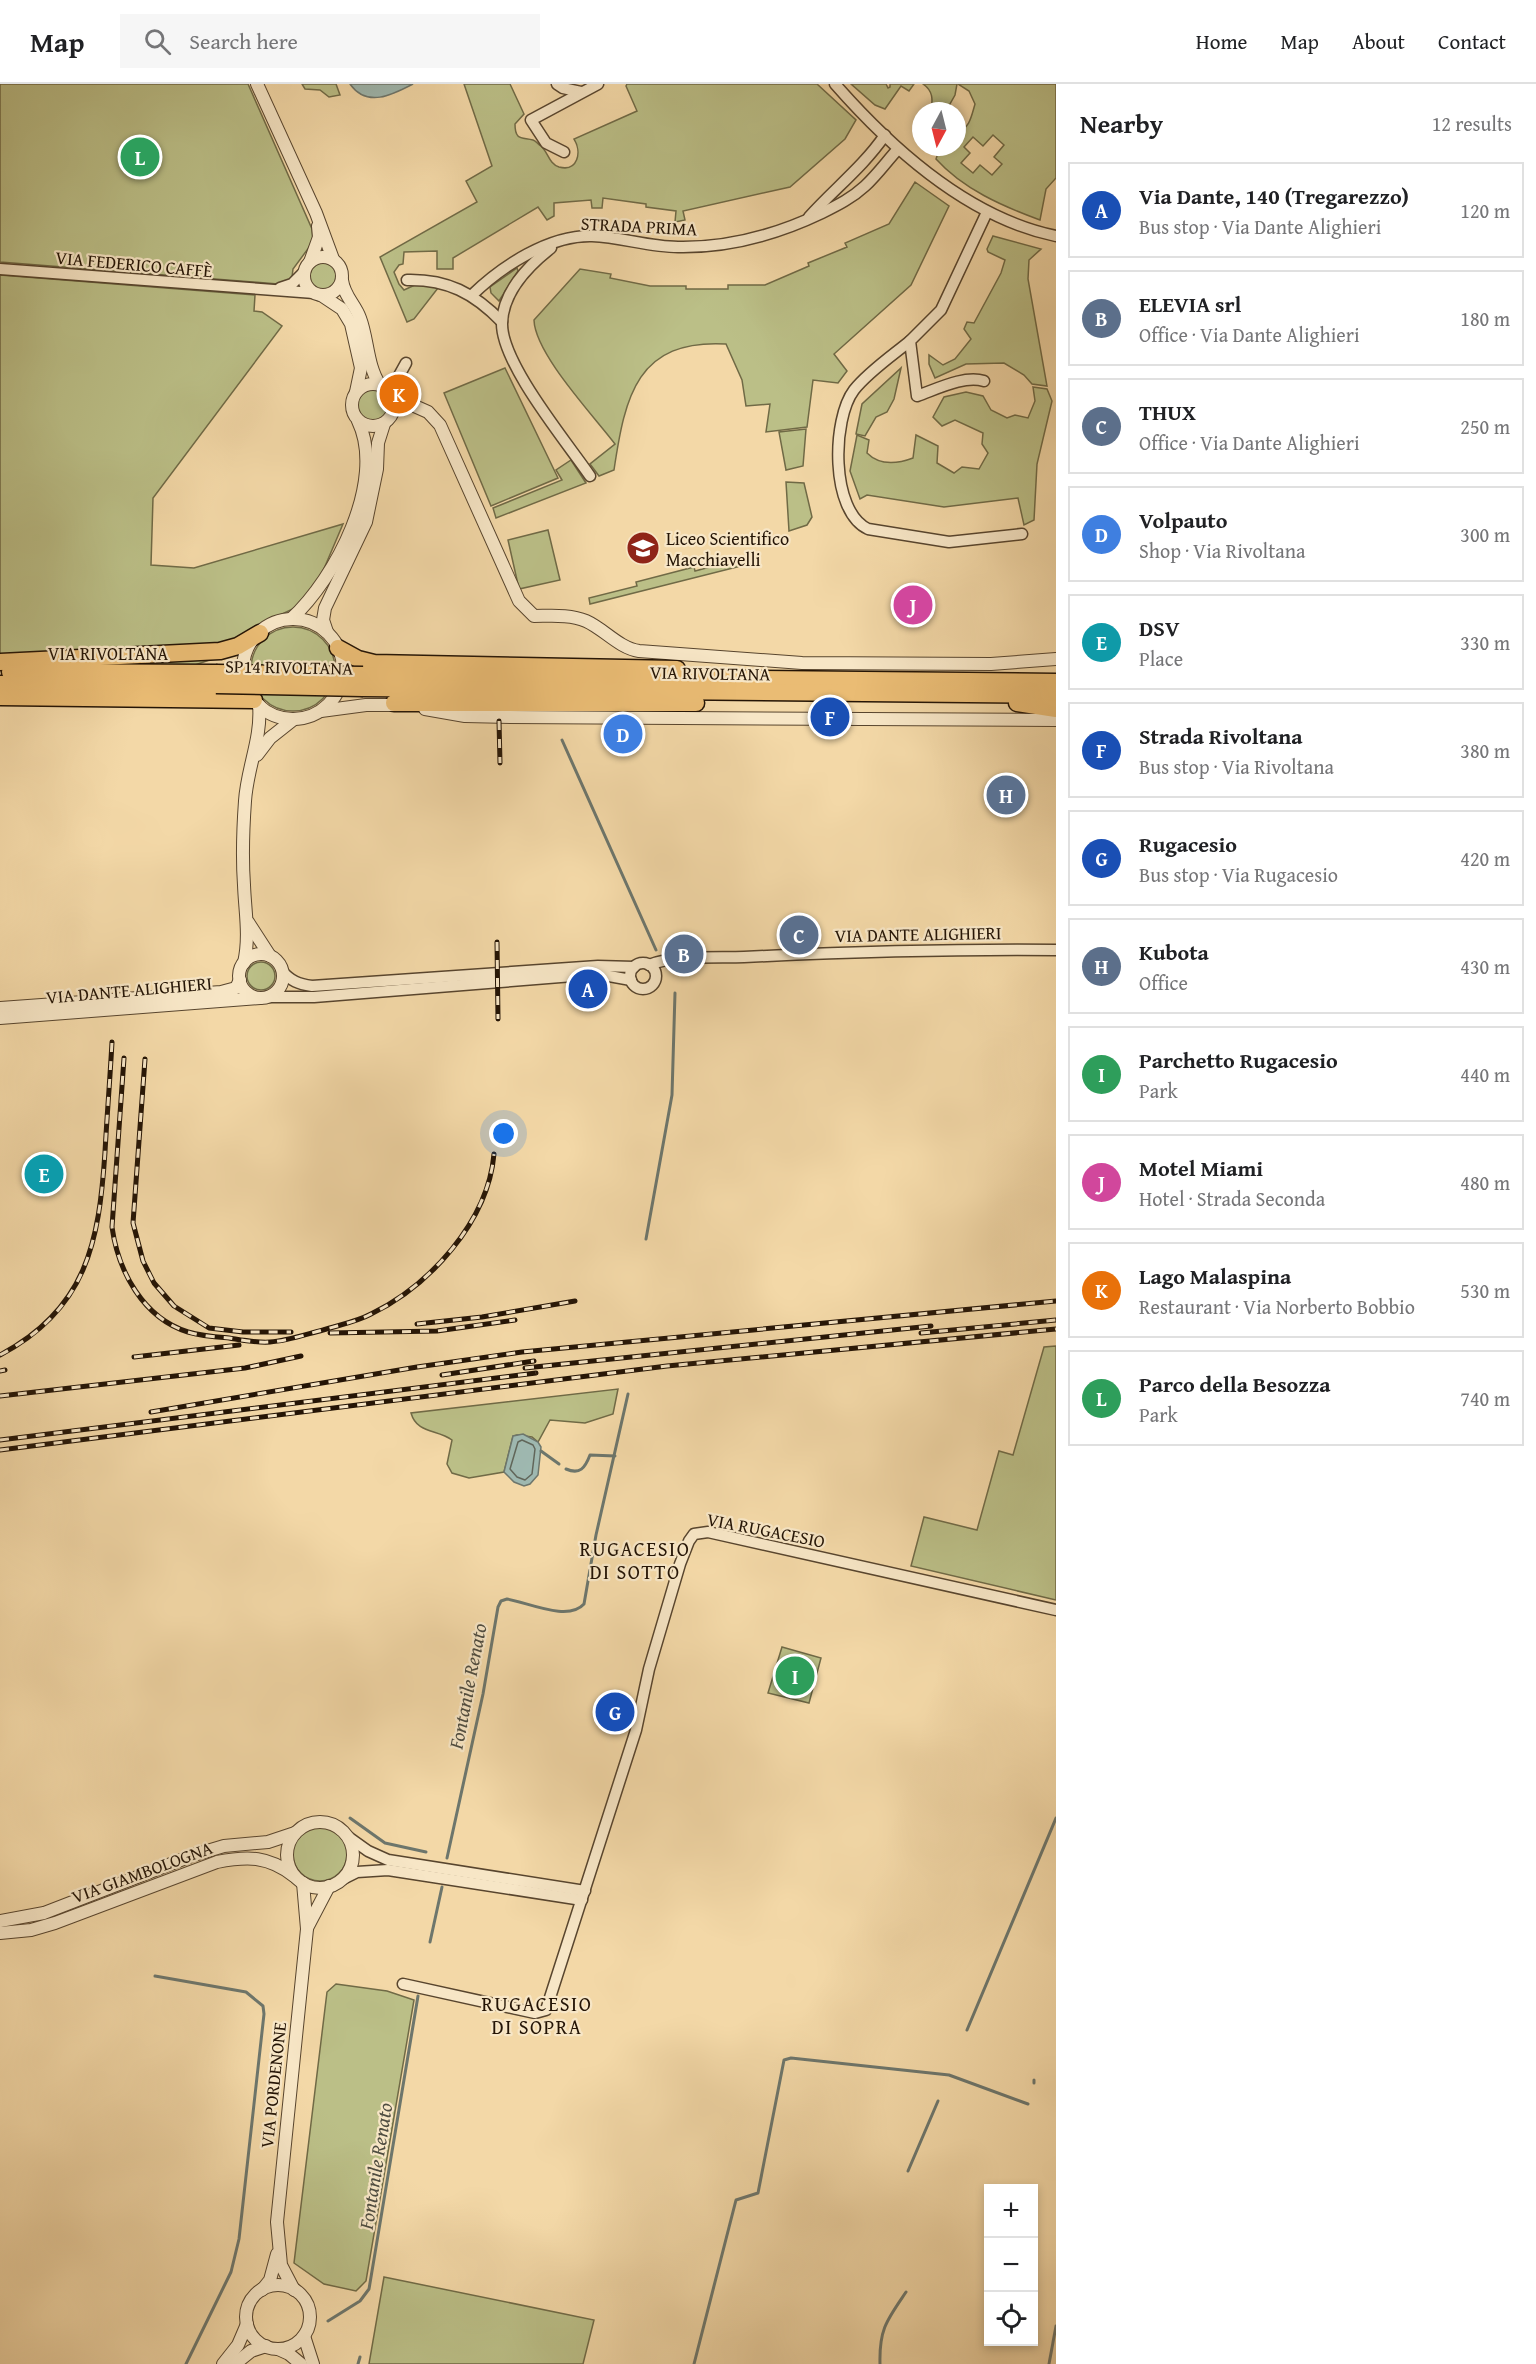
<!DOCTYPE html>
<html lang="en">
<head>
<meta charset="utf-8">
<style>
	:root { --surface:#fff; --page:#f6f6f6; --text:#202124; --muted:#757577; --line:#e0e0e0; --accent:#b45309 }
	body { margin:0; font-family:"Gentium Book Plus",serif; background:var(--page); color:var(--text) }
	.controls { position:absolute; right:18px; bottom:18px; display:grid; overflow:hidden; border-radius:0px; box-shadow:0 3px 9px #0003 }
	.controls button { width:54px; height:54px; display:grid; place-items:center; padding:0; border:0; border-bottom:2px solid var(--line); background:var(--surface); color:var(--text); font:30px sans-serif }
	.compass { position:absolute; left:912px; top:18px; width:54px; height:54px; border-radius:50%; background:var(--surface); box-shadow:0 3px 9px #0003; rotate:187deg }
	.you { position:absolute; left:504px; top:1050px; width:21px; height:21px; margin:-15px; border:4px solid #fff; border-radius:50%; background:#1a73e8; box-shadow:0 0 0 9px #1a73e833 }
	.badge { display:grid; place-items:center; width:39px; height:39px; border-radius:50%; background:var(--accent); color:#fff; font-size:20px; font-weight:700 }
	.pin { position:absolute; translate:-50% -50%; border:3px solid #fff; box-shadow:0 2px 6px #0006 }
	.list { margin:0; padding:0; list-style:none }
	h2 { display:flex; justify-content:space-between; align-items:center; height:78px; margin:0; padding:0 24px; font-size:26px }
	h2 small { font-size:20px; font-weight:400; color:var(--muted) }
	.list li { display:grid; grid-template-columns:39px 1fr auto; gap:18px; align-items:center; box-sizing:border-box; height:96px; margin:0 12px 12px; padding:0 12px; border:2px solid var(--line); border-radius:0px }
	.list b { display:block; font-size:22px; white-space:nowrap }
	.list p { margin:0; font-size:20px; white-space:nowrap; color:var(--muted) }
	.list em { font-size:20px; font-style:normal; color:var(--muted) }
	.icon { flex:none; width:33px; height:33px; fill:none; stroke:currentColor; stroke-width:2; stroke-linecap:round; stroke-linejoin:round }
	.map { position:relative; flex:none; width:1056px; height:2280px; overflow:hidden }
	header { display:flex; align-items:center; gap:36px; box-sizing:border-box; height:84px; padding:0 30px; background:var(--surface); border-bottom:2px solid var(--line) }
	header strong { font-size:28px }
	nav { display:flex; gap:33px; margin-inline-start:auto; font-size:21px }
	.search { width:420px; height:54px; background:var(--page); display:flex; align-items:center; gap:15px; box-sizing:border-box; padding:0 21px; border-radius:0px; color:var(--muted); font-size:22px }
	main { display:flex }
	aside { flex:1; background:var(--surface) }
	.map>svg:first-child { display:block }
</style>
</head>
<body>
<header>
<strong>Map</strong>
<div class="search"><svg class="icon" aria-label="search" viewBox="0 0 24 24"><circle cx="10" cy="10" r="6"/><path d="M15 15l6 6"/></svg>Search here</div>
<nav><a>Home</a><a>Map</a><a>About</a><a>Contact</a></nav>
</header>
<main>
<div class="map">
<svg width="1056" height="2280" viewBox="0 0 1056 2280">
	<rect width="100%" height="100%" fill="#f3d8a7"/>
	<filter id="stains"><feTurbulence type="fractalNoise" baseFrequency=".00333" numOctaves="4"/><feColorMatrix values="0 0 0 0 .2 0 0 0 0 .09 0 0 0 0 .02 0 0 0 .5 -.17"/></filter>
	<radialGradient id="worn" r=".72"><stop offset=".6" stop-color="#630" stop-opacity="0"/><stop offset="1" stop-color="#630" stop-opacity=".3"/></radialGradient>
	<!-- green -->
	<g fill="#bbbf87" stroke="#706a46" stroke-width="1.5" fill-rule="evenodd">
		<polygon points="0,0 248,0 312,145 313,158 293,185 292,193 287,198 278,200 0,178"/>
		<polygon points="302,0 336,0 340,11 329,13 320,6 305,5"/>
		<path d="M464 0H510L524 30 515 40C515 57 522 53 533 56 536 57 538 60 541 62 548 68 549 80 559 83 578 88 582 68 574 55L637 27 626 2 627 0H817L856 36 845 55 790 103 683 127 685 136 675 138 676 127 646 123V120L603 114 602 124H592L591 116 554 119V132L547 136 538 123 453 174V185H437V167L404 168 403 180 399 181 394 188 399 200 404 206 417 200 438 204 414 235 407 238 380 173 477 118 466 97 492 82Z"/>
		<polygon points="851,0 886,0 888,4 890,3 890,0 914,0 909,7 901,2 885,25 875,21"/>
		<path d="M923 0H957L955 11 946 27H931C933 15 933 7 923 0Z"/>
		<path d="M958 0H1056V94L1046 105 1040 136C1002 122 963 105 936 75L940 63H957V49C970 43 971 34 975 20L969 7ZM993 51 1004 61 994 73 1002 80 992 91 980 81 973 89 961 79 970 69 964 63 973 53 983 62Z"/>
		<path d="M915 98 949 122 911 201 834 270 847 287 838 299 813 296 807 343 766 348 770 320 746 322 742 296 726 260C637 255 625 312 614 386L599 392 590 380 615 360C594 332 535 270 534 236L580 185 611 190 610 194 650 202H686V205H728V201H765L809 182 808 179 847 163 845 159 889 140Z"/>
		<polygon points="993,152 1041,165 1029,176 1028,195 1047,302 1032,300 1024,291 1004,279 966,280 935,294 929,280 929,271 943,281 955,275 971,255 964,245 967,238 974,239 1001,189 1005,176 988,168 987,165"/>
		<circle cx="323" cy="192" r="14"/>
		<polygon points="517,184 518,187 499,217 491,209 490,203"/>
		<polygon points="0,191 255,211 254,227 262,228 282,242 153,414 151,481 194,484 343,440 320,494 295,524 263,539 218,573 195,581 0,582"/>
		<polygon points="505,284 558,394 491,422 444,309"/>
		<polygon points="901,284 894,315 887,328 876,333 865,352 856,350 862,320"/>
		<path d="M1033 303 1047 305 1052 317 1037 380 1034 436 1024 441 1018 414 944 423 867 411 860 415 850 387 857 351 869 356 867 369C880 382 897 380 913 374L916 351 938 362 937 379 954 389 962 383 979 385 988 369 982 360 983 349 955 336 942 342 933 333 944 313 966 308 983 312 991 326 1007 334 1015 331 1028 334 1035 317Z"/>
		<circle cx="373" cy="321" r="16"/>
		<polygon points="806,345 803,382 786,386 779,348"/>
		<polygon points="571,376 586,399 496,434 493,424 562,396 556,386"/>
		<polygon points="786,398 804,399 812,433 807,441 789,447"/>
		<polygon points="548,446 560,496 519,505 508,456"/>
		<polygon points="747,473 749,480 590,520 589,514 637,502 636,498 694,483 695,487"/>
		<circle cx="293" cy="585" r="42"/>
		<circle cx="261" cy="892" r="14"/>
		<polygon points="1056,1262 1056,1516 911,1482 924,1433 977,1446 999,1367 1013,1371 1044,1263"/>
		<path d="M618 1305 613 1330 585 1339 550 1336 538 1358 532 1353 517 1351 513 1352 504 1388 469 1394 452 1389 447 1380 452 1356C437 1345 417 1350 411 1329Z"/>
		<polygon points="782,1563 821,1574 809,1619 768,1609"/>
		<circle cx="320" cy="1770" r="27"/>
		<polygon points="336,1900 387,1907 414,1916 366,2197 356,2207 324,2200 294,2179 327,1908"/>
		<polygon points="384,2193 594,2236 583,2280 369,2280"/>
	</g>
	<!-- water -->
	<g fill="#9eb8b0" stroke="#6d766c" stroke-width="1.5">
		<path d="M350 0H413C392 11 367 24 350 0Z"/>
		<polygon points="523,1350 538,1358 541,1363 538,1391 530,1400 524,1402 514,1398 504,1388 513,1352"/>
	</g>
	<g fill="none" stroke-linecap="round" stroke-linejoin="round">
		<!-- shore -->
		<polygon stroke="#61665a" stroke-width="1.5" points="522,1356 533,1361 535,1365 532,1390 525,1396 517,1393 510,1385 518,1358"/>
		<!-- stream -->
		<g stroke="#6d766c" stroke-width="3">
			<polyline points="562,656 656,866"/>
			<polyline points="646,1155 672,1011 675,909"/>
			<polyline points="541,1367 559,1380"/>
			<path d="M566 1385C580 1391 585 1384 590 1371L615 1372"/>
			<polyline points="350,1734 385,1759 426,1768"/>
			<path d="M447 1774 483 1610 498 1523 501 1517 507 1515C527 1518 568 1538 584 1520L596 1451 628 1310"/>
			<polyline points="430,1858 442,1803"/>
			<polyline points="155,1892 246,1908 263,1922 264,1930 239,2155 231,2188 186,2280"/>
			<polyline points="967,1946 1056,1734"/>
			<polyline points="1034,1999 1034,1996"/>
			<polyline points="908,2087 938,2017"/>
			<polyline points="328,2237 360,2217 369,2205 418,1912"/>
			<polyline points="358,2280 360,2273"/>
			<polyline points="694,2280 736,2116 758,2109 784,1976 791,1974 949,1991 1028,2020"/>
			<path d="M880 2280C879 2245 887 2236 906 2208"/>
			<polyline points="1049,2280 1056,2242"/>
		</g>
		<!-- minor casing -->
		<g stroke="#58452e" stroke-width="13">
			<g id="minor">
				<polyline points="557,0 563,4 581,8"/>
				<path d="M835 0C892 65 968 134 1056 152"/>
				<polyline points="564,68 546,59 531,36 598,0"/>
				<path d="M809 133C834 105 863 83 885 51"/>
				<path d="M551 164C528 182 503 208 502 239 501 279 566 357 590 392"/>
				<polyline points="0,185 314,209"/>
				<path d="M407 196C447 195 474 209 502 238"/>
				<polyline points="280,204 292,200 305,187"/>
				<path d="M472 211C502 182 549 151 592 152 621 153 649 163 678 163 730 164 776 151 822 129 838 121 852 114 865 102 877 91 887 77 898 65"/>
				<path d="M910 257C893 271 868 288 854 306 832 335 830 427 868 445L949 458 1022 450"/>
				<path d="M984 297C964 291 937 305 917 312L910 257 941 226 987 128"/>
				<polyline points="390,308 406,279"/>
				<circle cx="643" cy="892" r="13"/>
				<path d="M649 881C672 871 718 874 744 873 848 868 952 865 1056 866"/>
				<path d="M282 887C291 897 298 900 312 902L598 882 634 883"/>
				<polyline points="266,913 314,913 598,890 631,896"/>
				<polyline points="347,1752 368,1767 388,1776 585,1807"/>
				<polyline points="343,1795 357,1788 388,1786 582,1816"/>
				<polyline points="403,1900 535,1929 546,1926 636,1646 649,1585 680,1480 689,1457 694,1450 708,1448 1056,1526"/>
			</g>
		</g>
		<!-- tertiary casing -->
		<g stroke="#58452e" stroke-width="14">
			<g id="tertiary">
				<polyline points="257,0 316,129 333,175"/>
				<circle cx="323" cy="192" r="19"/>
				<polyline points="310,178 319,153 318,142"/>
				<path d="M342 196C344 212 355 220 360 234 368 255 367 282 380 301"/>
				<polyline points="321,211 342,225 351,240 361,284 356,308"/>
				<circle cx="373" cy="321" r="21"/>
				<path d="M392 312 428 328 440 341 519 517 534 532C550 532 570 530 586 537 604 545 619 564 639 567L802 579 991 580 1056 575"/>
				<path d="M291 535C335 495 387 397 358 337"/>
				<circle cx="293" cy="585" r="50"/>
				<polyline points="327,548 323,536 325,524 366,438 377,385 378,359 384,340"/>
				<polyline points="425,625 465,632 510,633 1056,636"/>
				<polyline points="321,627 366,621 402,621"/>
				<polyline points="257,671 270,654 294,635"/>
				<polyline points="248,838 270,872"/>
				<circle cx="261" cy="892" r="22"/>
				<path d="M244 879C250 852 245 828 244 801 242 773 243 745 245 717 247 684 262 654 259 621"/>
				<polyline points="0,924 221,908 236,904 240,896"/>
				<polyline points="0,934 260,914"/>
				<circle cx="320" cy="1771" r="33"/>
				<polyline points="0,1837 44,1829 194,1771 224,1762 268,1758 295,1749"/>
				<polyline points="307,1844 329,1802"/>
				<path d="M0 1849 31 1846 55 1839 217 1778C248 1772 269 1772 294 1792"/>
				<circle cx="278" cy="2233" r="32"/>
				<polyline points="262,2206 270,2196 277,2170"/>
				<polyline points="294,2206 281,2181 277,2138 307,1845 303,1799"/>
				<polyline points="304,2252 313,2280"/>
				<polyline points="278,2265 289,2270 301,2280"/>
				<polyline points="223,2280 238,2261 247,2240"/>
				<polyline points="235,2280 251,2267 266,2262"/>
			</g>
		</g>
		<!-- trunk casing -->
		<g stroke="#241405" stroke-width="19">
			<g id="trunk">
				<polyline points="338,564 358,575 374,579 677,585"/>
				<polyline points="0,578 220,567 238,562 260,549"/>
				<polyline points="10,588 216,589"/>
				<polyline points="363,591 1056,598"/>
				<polyline points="0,600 216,601"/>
				<polyline points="363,604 1056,611"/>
				<polyline points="0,613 254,616"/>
				<polyline points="394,619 696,619"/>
				<polyline points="1017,619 1056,625"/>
			</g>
		</g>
		<!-- minor -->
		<use href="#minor" stroke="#f7e6c6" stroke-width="10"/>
		<!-- tertiary -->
		<use href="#tertiary" stroke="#f7e6c6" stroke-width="12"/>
		<!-- trunk -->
		<use href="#trunk" stroke="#eabc74" stroke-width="16"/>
		<!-- rail casing -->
		<g stroke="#241405" stroke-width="5">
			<g id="rail">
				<polyline points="499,637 500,679"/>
				<polyline points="497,858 498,935"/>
				<path d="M124 974 112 1143C118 1187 143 1234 188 1248 201 1252 216 1253 229 1254 242 1256 257 1259 270 1258 287 1257 307 1250 323 1246 339 1241 356 1238 371 1230 429 1202 488 1138 494 1070"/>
				<polyline points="145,975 133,1139 143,1177 154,1199 174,1222 209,1244 243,1248 291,1248"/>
				<polyline points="417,1240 482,1233 575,1217"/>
				<polyline points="330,1249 437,1247 515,1236"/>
				<polyline points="921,1249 1056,1236"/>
				<path d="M0 1271C87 1225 99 1158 105 1068 107 1031 110 995 112 958"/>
				<polyline points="134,1273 239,1261"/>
				<polyline points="525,1284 931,1242"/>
				<polyline points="0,1287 5,1286"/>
				<polyline points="442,1291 534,1277"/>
				<polyline points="0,1312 245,1284 301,1272"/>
				<polyline points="151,1328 417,1283 522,1268 1056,1217"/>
				<polyline points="0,1356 536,1289"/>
				<polyline points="0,1366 667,1282 1056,1245"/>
			</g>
		</g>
		<!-- rail -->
		<use href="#rail" stroke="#f7e6c6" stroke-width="3" stroke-dasharray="9" stroke-linecap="butt"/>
		<!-- trunk-bridge casing -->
		<g stroke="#241405" stroke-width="19" stroke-linecap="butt">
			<g id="trunk-bridge">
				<polyline points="216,589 363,591"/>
				<polyline points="216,601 363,604"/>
			</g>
		</g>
		<!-- trunk-bridge -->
		<use href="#trunk-bridge" stroke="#eabc74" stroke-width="16"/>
	</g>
	<!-- icons -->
	<defs>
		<g id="school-disc" transform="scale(1.725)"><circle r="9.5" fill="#8f2418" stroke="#f7e6c6"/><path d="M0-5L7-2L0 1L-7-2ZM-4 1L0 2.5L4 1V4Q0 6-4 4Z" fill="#fff"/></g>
	</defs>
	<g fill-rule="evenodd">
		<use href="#school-disc" x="643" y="464"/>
	</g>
	<g text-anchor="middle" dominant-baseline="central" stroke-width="4.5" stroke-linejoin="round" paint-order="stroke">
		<!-- street labels -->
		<g font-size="18" fill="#241405" stroke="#f7e6c6">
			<text transform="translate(639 142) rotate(3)">STRADA PRIMA</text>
			<text transform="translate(134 180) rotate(5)">VIA FEDERICO CAFFÈ</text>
			<text x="108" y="569">VIA RIVOLTANA</text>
			<text transform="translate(289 583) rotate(1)">SP14 RIVOLTANA</text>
			<text transform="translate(710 589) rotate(1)">VIA RIVOLTANA</text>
			<text transform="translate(918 850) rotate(-1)">VIA DANTE ALIGHIERI</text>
			<text transform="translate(129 906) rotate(-5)">VIA DANTE ALIGHIERI</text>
			<text transform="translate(766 1446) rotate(11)">VIA RUGACESIO</text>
			<text transform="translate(142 1788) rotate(-20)">VIA GIAMBOLOGNA</text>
			<text transform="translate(273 2001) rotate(-84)">VIA PORDENONE</text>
		</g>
		<!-- poi labels -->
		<g font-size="18" fill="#241405" stroke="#f7e6c6" text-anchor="start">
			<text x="666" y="454">Liceo Scientifico<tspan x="666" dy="21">Macchiavelli</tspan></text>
		</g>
		<!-- neighbourhood labels -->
		<g font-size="20" letter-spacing="1.5" fill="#241405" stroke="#f7e6c6">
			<text x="635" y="1464">RUGACESIO<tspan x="635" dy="23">DI SOTTO</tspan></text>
			<text x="537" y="1919">RUGACESIO<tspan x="537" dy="23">DI SOPRA</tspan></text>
		</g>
		<!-- water labels -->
		<g font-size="20" font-style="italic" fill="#4f4d41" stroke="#f7e6c6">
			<text transform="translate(467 1602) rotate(-79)">Fontanile Renato</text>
			<text transform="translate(375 2082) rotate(-81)">Fontanile Renato</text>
		</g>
	</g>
	<rect width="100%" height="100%" filter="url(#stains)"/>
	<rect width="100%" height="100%" fill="url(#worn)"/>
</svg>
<div class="controls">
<button>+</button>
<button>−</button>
<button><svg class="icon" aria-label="locate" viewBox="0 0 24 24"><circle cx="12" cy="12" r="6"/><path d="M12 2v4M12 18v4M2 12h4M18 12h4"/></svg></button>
</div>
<svg class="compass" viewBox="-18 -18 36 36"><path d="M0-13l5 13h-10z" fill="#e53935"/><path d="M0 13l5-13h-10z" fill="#757577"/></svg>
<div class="you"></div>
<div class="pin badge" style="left:588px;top:905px;background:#1a4fb4">A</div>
<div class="pin badge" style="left:684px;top:870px;background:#5c6f8a">B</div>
<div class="pin badge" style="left:799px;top:851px;background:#5c6f8a">C</div>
<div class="pin badge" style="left:623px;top:650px;background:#3f7fe0">D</div>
<div class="pin badge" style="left:44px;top:1090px;background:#0f9aa8">E</div>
<div class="pin badge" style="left:830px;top:633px;background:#1a4fb4">F</div>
<div class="pin badge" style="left:615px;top:1628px;background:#1a4fb4">G</div>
<div class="pin badge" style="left:1006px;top:711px;background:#5c6f8a">H</div>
<div class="pin badge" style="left:795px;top:1592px;background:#2e9e5b">I</div>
<div class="pin badge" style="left:913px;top:521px;background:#d1479c">J</div>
<div class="pin badge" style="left:399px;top:310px;background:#e8710a">K</div>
<div class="pin badge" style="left:140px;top:73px;background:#2e9e5b">L</div>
</div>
<aside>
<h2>Nearby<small>12 results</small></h2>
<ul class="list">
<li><span class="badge" style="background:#1a4fb4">A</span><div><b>Via Dante, 140 (Tregarezzo)</b><p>Bus stop · Via Dante Alighieri</p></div><em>120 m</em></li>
<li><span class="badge" style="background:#5c6f8a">B</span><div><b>ELEVIA srl</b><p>Office · Via Dante Alighieri</p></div><em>180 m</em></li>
<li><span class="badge" style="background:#5c6f8a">C</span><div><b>THUX</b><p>Office · Via Dante Alighieri</p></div><em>250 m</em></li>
<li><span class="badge" style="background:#3f7fe0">D</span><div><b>Volpauto</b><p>Shop · Via Rivoltana</p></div><em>300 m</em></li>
<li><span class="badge" style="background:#0f9aa8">E</span><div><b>DSV</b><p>Place</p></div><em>330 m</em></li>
<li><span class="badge" style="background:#1a4fb4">F</span><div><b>Strada Rivoltana</b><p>Bus stop · Via Rivoltana</p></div><em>380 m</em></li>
<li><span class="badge" style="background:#1a4fb4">G</span><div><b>Rugacesio</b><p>Bus stop · Via Rugacesio</p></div><em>420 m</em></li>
<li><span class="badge" style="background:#5c6f8a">H</span><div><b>Kubota</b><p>Office</p></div><em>430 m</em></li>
<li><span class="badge" style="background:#2e9e5b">I</span><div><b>Parchetto Rugacesio</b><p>Park</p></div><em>440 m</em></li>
<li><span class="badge" style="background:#d1479c">J</span><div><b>Motel Miami</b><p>Hotel · Strada Seconda</p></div><em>480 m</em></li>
<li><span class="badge" style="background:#e8710a">K</span><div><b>Lago Malaspina</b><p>Restaurant · Via Norberto Bobbio</p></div><em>530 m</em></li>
<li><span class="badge" style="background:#2e9e5b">L</span><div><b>Parco della Besozza</b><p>Park</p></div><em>740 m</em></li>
</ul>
</aside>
</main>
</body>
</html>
